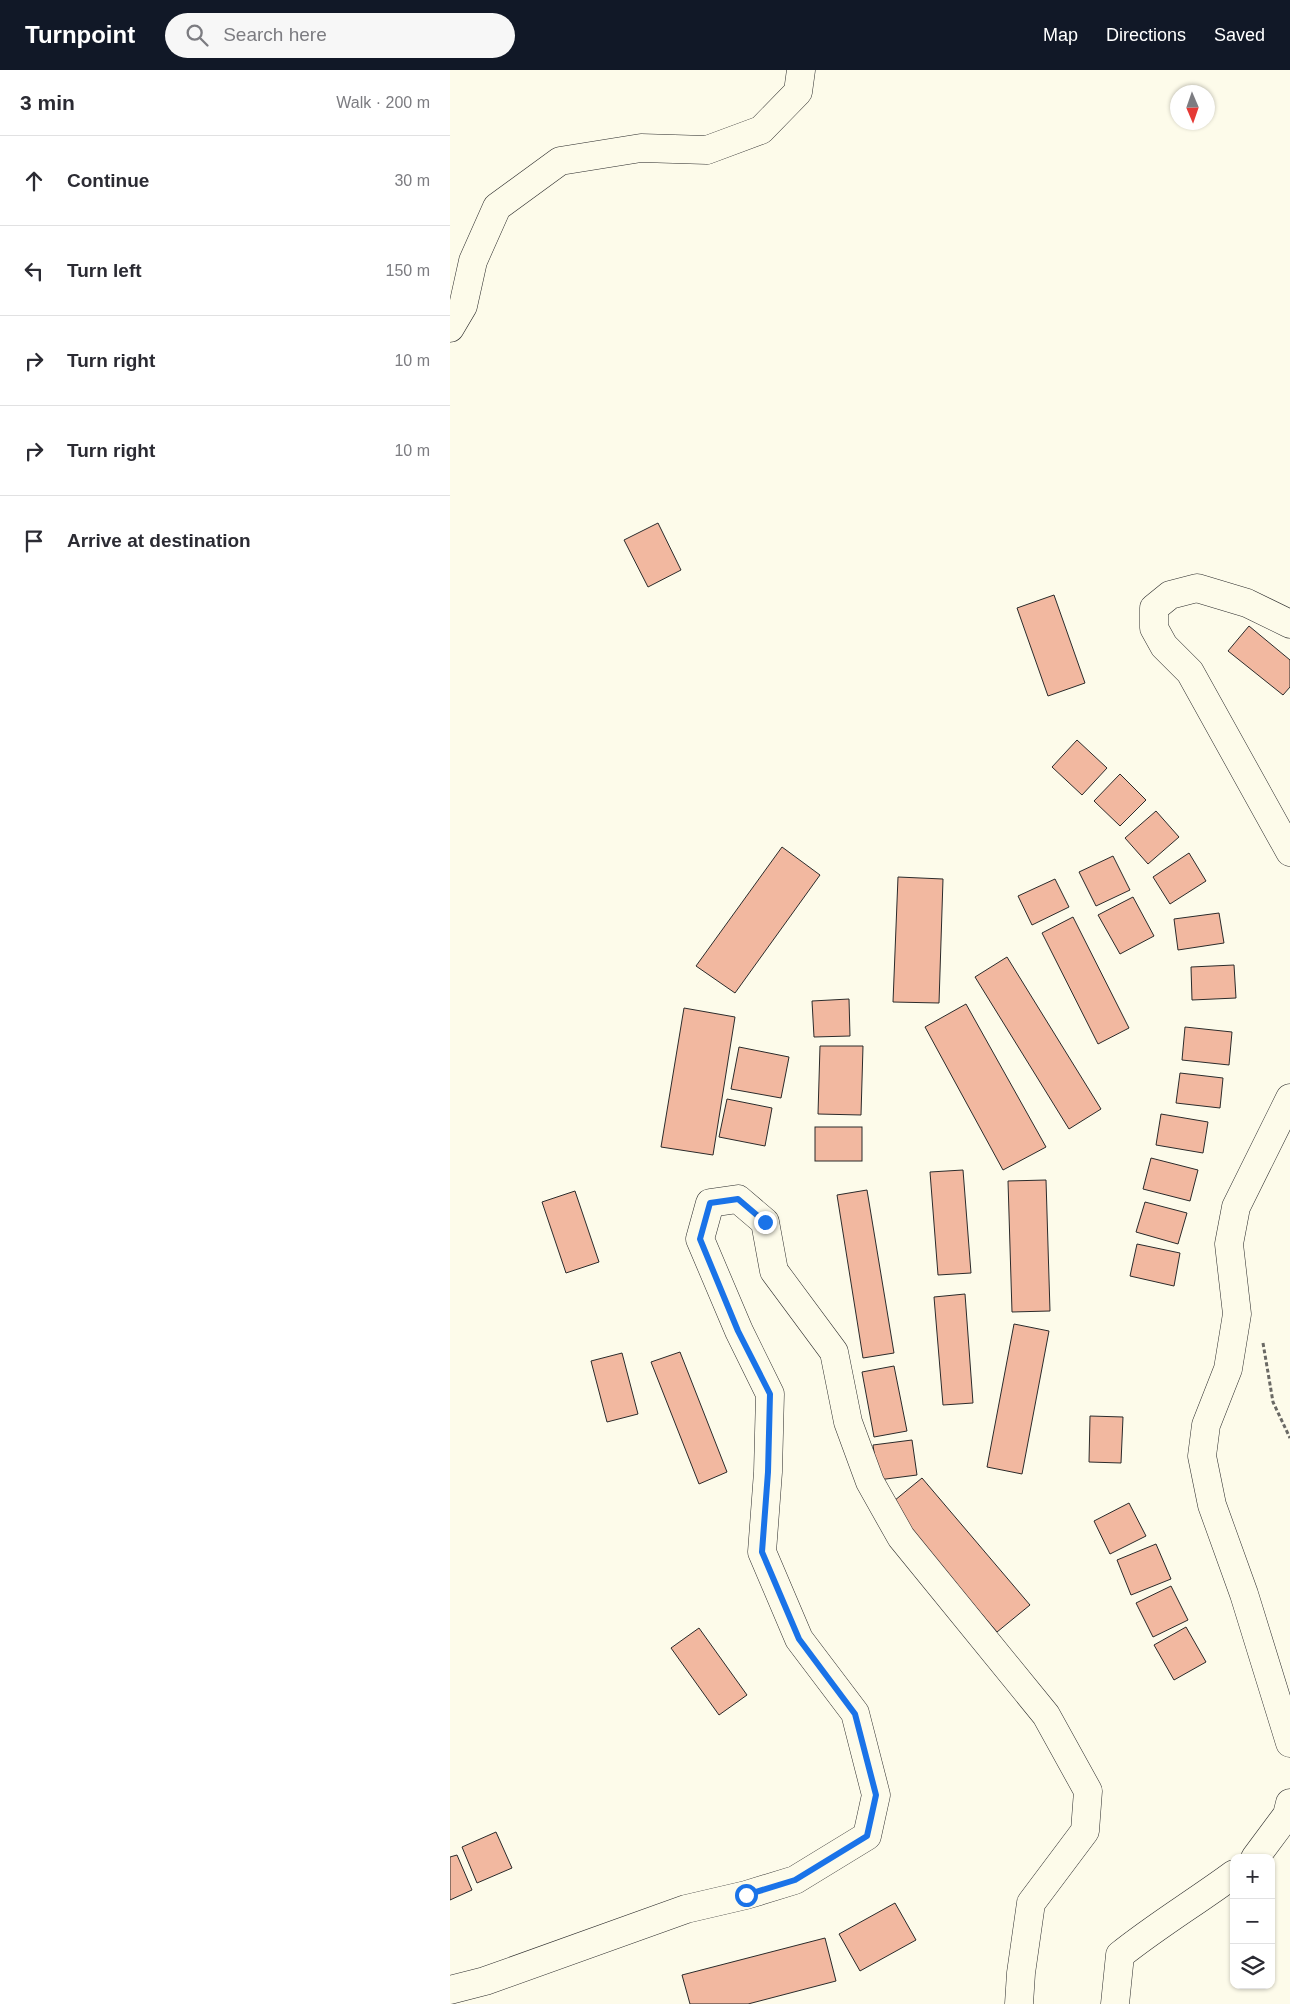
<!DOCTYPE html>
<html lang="en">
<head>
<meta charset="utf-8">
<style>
	:root { --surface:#fff; --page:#f7f7f7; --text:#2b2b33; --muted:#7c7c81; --line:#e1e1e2; --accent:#111827 }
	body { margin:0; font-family:Helvetica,sans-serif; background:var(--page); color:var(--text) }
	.controls { position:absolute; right:15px; bottom:15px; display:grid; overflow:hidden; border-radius:10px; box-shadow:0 1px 4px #0004 }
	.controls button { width:45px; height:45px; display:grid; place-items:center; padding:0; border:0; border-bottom:1px solid var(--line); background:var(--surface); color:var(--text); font:25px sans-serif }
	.compass { position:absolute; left:720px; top:15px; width:45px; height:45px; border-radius:50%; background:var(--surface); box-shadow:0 1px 4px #0004; rotate:178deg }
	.stop { position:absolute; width:15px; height:15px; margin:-11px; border:4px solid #1a73e8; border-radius:50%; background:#fff }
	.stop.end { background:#1a73e8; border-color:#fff; box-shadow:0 1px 5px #0008 }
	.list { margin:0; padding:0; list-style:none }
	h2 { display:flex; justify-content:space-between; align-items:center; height:65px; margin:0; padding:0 20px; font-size:21px }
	h2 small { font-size:16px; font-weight:400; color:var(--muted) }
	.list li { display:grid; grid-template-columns:32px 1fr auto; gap:15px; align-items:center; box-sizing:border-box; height:90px; padding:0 20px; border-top:1px solid var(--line) }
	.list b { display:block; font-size:19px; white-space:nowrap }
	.list em { font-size:16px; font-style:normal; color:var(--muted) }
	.icon { flex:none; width:28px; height:28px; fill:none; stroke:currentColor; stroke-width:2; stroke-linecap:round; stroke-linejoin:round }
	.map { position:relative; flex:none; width:840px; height:1934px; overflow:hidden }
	header { display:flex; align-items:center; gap:30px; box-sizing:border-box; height:70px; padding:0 25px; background:var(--accent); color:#fff }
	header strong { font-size:24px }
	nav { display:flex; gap:28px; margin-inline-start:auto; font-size:18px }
	.search { width:350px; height:45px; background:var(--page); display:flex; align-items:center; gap:12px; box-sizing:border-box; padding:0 18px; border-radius:28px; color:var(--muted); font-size:19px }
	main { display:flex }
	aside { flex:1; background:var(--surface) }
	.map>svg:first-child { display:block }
</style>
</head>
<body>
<header>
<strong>Turnpoint</strong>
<div class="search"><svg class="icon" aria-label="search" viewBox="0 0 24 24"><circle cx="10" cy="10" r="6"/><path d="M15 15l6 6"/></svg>Search here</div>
<nav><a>Map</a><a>Directions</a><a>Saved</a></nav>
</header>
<main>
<aside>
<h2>3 min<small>Walk · 200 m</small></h2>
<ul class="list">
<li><svg class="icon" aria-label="ahead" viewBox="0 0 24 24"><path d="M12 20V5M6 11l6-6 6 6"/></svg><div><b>Continue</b></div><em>30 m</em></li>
<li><svg class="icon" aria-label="left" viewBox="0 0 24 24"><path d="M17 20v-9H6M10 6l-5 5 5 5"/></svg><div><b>Turn left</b></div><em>150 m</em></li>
<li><svg class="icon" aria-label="right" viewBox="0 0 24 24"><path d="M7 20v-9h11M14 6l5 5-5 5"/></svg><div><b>Turn right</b></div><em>10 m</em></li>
<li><svg class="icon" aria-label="right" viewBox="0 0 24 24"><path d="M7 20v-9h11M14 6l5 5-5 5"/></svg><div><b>Turn right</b></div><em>10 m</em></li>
<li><svg class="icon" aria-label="arrive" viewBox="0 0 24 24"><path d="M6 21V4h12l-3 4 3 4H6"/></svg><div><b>Arrive at destination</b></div></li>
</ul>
</aside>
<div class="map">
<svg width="840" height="1934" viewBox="0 0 840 1934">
	<rect width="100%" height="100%" fill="#fdfbea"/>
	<!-- building -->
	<g fill="#f2b8a0" stroke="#2b2b2b">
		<polygon points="208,453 231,500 198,517 174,470"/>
		<polygon points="604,525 635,613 598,626 567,538"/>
		<polygon points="799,556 840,590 840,617 833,625 778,581"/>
		<polygon points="627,670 657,698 632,725 602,697"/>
		<polygon points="670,704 696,730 670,756 644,731"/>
		<polygon points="706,741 729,767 698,794 675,768"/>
		<polygon points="332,777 370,805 285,923 246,896"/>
		<polygon points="739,783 756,811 720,834 703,807"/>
		<polygon points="663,786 680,820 646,836 629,802"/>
		<polygon points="448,807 493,809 489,933 443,932"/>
		<polygon points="605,809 619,837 582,855 568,826"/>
		<polygon points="683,827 704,866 670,884 648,845"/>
		<polygon points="769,843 774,873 728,880 724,849"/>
		<polygon points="623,847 679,958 648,974 592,863"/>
		<polygon points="557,887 651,1039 619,1059 525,907"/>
		<polygon points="784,895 786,928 742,930 741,897"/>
		<polygon points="399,929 400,966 364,967 362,931"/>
		<polygon points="516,934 596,1077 553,1100 475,957"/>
		<polygon points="234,938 285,947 263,1085 211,1077"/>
		<polygon points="735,957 782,962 779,995 732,990"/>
		<polygon points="370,976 413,976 411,1045 368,1044"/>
		<polygon points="289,977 339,987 331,1028 281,1019"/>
		<polygon points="730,1003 773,1008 770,1038 726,1033"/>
		<polygon points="277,1029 322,1038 315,1076 269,1067"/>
		<polygon points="711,1044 758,1052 753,1083 706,1075"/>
		<rect x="365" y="1057" width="47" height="34"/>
		<polygon points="701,1088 748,1100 740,1131 693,1119"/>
		<polygon points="513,1100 521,1203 488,1205 480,1102"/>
		<polygon points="596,1110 600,1241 562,1242 558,1111"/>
		<polygon points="417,1120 444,1283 413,1288 387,1125"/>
		<polygon points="125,1121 149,1192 116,1203 92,1132"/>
		<polygon points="695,1132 737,1143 728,1174 686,1162"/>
		<polygon points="687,1174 730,1183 724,1216 680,1206"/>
		<polygon points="515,1224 523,1333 493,1335 484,1227"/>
		<polygon points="564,1254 599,1261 572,1404 537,1397"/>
		<polygon points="230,1282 277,1402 249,1414 201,1292"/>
		<polygon points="172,1283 188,1344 157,1352 141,1291"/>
		<polygon points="444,1296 457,1361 424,1367 412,1302"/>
		<polygon points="640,1346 673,1347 671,1393 639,1392"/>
		<polygon points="462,1370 467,1405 428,1410 423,1375"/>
		<polygon points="472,1408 580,1535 547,1562 439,1435"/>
		<polygon points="679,1433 696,1466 660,1484 644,1451"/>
		<polygon points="706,1474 721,1509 681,1525 667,1490"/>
		<polygon points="721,1516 738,1550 703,1567 686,1533"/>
		<polygon points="736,1557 756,1592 724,1610 704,1575"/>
		<polygon points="249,1558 297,1625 269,1645 221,1578"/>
		<polygon points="46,1762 62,1798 27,1813 12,1777"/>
		<polygon points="7,1785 22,1820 0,1830 0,1787"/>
		<polygon points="445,1833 466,1870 410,1901 389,1864"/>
		<polygon points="375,1868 386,1911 298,1934 240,1934 232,1905"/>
	</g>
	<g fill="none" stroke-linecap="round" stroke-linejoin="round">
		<!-- minor casing -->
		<g stroke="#2b2b2b" stroke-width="29">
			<g id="minor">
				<polyline points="0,258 13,236 23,191 47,137 110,91 191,78 257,80 311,60 348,22 351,0"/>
				<polyline points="840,554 797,533 747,518 720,525 704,538 704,558 714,576 740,602 840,782"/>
				<polyline points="840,1028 786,1137 779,1174 787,1244 778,1299 756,1355 752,1386 762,1435 794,1524 840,1673"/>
				<polyline points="805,1788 837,1745 840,1733"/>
				<polyline points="0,1920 35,1911 236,1839 296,1825 345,1810 417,1766 426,1725 405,1643 349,1569 312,1482 318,1402 320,1324 289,1261 250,1169 260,1133 288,1129 315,1152 324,1201 384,1282 398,1352 420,1412 451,1467 596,1645 638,1721 635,1761 581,1833 571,1903 569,1934"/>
				<path d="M665 1934 670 1885C706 1856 746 1832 784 1804"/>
			</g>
		</g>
		<!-- path -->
		<polyline stroke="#6a6964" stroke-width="3" stroke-dasharray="4 2.5" stroke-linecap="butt" points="813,1273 823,1332 840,1368"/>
		<!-- minor -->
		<use href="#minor" stroke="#fdfbea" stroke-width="28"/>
	</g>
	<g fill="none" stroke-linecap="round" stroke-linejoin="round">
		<!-- route -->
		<polyline stroke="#1a73e8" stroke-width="6" points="296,1825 345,1810 417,1766 426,1725 405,1644 349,1569 312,1482 318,1402 320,1324 288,1261 250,1169 260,1133 288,1129 315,1152"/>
	</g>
</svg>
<div class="controls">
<button>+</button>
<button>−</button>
<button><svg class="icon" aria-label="layers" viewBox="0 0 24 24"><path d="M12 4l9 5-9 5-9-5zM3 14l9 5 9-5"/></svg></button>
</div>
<svg class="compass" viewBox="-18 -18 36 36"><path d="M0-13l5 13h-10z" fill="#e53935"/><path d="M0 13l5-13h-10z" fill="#7c7c81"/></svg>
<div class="stop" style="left:296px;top:1825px"></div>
<div class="stop end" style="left:315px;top:1152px"></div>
</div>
</main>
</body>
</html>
